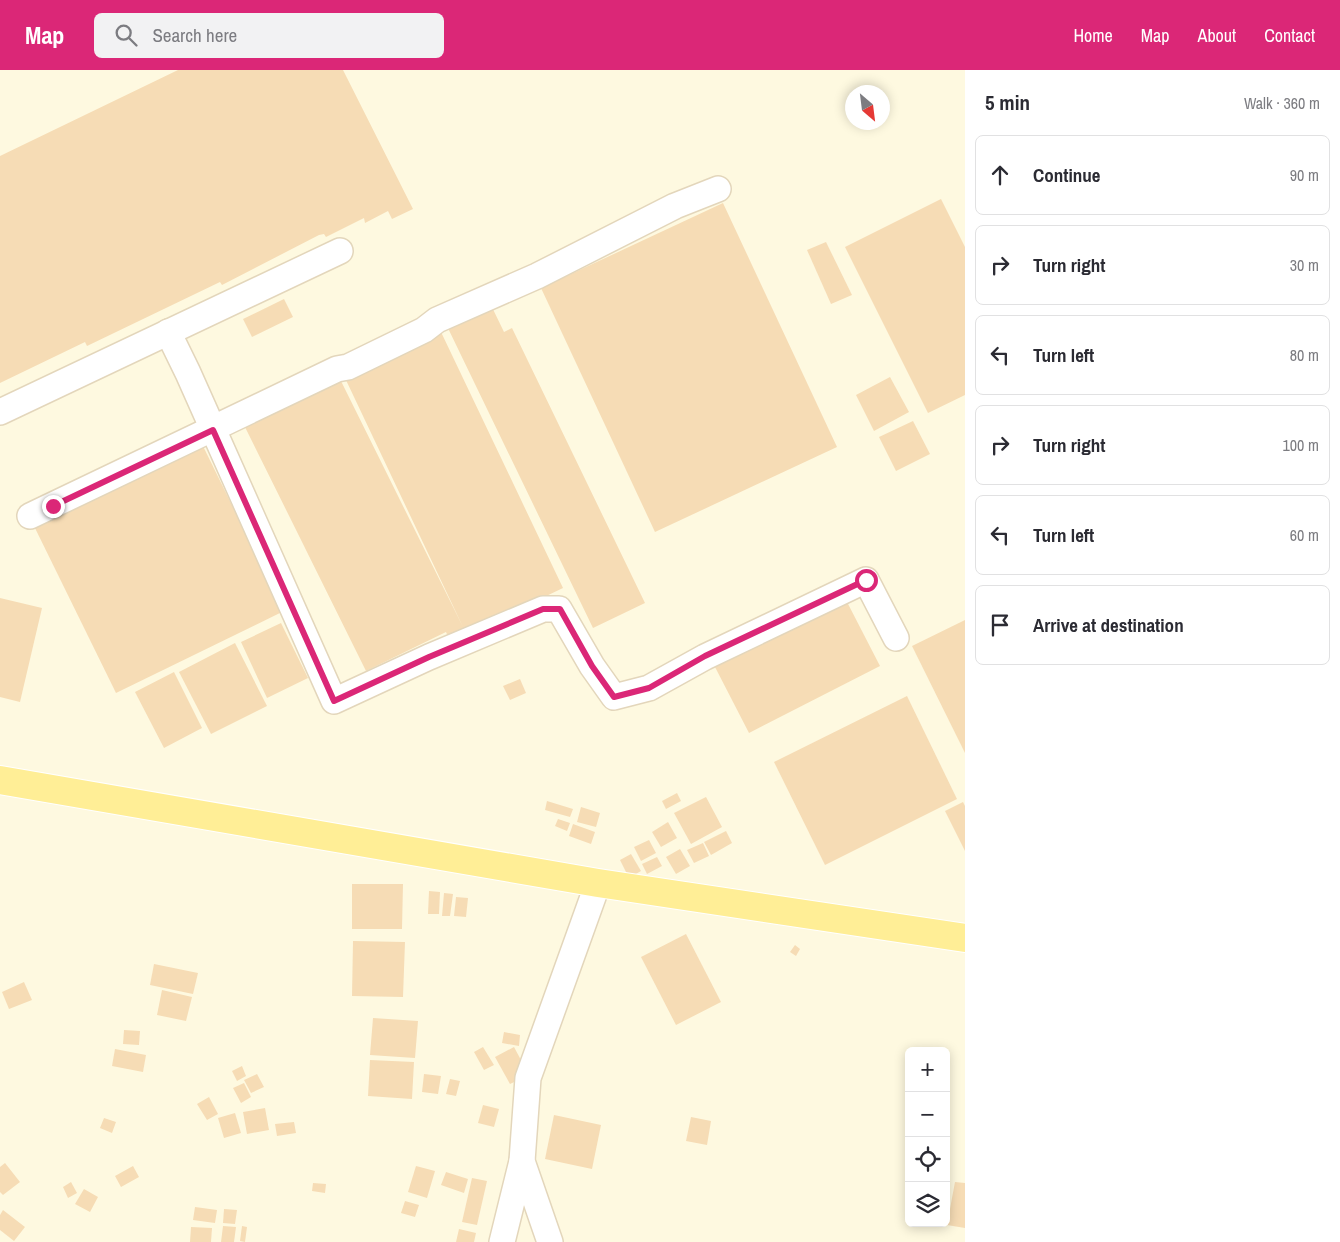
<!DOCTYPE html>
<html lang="en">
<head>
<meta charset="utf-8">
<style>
	:root { --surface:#fff; --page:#f2f2f3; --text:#2b2b33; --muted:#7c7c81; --line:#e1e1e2; --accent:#db2777 }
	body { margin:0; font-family:"Archivo Narrow",sans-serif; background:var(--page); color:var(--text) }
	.controls { position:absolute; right:15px; bottom:15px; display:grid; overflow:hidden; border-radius:8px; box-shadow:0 2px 12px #0003 }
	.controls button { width:45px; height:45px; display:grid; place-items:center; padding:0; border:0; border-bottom:1px solid var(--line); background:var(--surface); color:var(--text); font:25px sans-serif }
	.compass { position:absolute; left:845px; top:15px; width:45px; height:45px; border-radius:50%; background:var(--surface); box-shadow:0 2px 12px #0003; rotate:152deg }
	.stop { position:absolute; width:15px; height:15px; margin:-11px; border:4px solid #db2777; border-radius:50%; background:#fff }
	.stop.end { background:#db2777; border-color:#fff; box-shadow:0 1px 5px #0008 }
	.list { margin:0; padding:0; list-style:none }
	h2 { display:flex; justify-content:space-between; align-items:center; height:65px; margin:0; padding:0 20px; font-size:21px }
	h2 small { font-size:16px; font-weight:400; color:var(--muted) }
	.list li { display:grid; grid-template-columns:32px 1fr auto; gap:15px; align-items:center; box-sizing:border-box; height:80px; margin:0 10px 10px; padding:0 10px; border:1px solid var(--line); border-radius:8px }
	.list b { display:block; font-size:19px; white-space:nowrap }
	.list em { font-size:16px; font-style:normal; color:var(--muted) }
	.icon { flex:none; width:28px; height:28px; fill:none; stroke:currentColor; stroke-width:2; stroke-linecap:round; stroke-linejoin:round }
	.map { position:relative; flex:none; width:965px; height:1172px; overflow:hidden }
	header { display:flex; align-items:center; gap:30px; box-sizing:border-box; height:70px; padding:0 25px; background:var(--accent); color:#fff }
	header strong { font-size:24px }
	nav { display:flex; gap:28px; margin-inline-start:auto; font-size:18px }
	.search { width:350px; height:45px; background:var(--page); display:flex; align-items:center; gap:12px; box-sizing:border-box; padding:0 18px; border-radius:8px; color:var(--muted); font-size:19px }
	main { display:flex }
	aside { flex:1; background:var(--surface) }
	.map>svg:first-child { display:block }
</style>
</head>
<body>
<header>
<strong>Map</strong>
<div class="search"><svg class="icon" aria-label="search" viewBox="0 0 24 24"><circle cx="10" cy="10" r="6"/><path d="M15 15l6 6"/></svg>Search here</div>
<nav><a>Home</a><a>Map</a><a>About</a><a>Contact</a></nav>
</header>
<main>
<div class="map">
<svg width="965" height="1172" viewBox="0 0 965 1172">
	<rect width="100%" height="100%" fill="#fef9e0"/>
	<!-- building -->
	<g fill="#f6dcb5">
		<polygon points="178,0 343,0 413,139 392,149 388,141 365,153 364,148 326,167 324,164 319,165 222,215 220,212 87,276 85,272 0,313 0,86"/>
		<polygon points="941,129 965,177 965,325 928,343 845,177"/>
		<polygon points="723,133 837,377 655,462 541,218"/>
		<polygon points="826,172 852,225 831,234 807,180"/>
		<polygon points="284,229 293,247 252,267 243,249"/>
		<polygon points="489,231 504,262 512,258 645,533 593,558 445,252"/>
		<polygon points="441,262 563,518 467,564 452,576 446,562 366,601 243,353 338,305 463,557 345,308"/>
		<polygon points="890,307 909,342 874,361 856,325"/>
		<polygon points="913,351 930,384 896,401 879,367"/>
		<polygon points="201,372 284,541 116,623 33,454"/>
		<polygon points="0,528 42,538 20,632 0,627"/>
		<polygon points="846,530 880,596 749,663 715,597"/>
		<polygon points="965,550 965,683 912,576"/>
		<polygon points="281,553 308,608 267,628 241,572"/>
		<polygon points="235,573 267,636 211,664 179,602"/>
		<polygon points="174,602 202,658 164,678 135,622"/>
		<polygon points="520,609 526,623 510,630 503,616"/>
		<polygon points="907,626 957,729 825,795 774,692"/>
		<polygon points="677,723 681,731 666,739 662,731"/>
		<polygon points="706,727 722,757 691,774 674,743"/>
		<polygon points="547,731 573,739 570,747 545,740"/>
		<polygon points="963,732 965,736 965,781 945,741"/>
		<polygon points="581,737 600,743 596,757 577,752"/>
		<polygon points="558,749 570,753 567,761 555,756"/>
		<polygon points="668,752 677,768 661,777 652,762"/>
		<polygon points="573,754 595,762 591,774 569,766"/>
		<polygon points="726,761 732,773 711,785 704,772"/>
		<polygon points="649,770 656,783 641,791 634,777"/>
		<polygon points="703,773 709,786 694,793 687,780"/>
		<polygon points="680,779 690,796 676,804 666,787"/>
		<polygon points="631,784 641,801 629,808 620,790"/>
		<polygon points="657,787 662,796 647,804 642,794"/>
		<polygon points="352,814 403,814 402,859 352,859"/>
		<polygon points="429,821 440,822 439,844 428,844"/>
		<polygon points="444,823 453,824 450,846 442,846"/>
		<polygon points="456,827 468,828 466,847 454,846"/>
		<polygon points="686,864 721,932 676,955 641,887"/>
		<polygon points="353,871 405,872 403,927 352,926"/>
		<polygon points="795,875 800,879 796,886 790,882"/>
		<polygon points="154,894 198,903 193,924 150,915"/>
		<polygon points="24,912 32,930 9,939 2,922"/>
		<polygon points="162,920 192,927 186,951 157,945"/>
		<polygon points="373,948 418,951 415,988 370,985"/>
		<polygon points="124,960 140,961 139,975 123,974"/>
		<polygon points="504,962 520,965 519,976 502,973"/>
		<polygon points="483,977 494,995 484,1000 474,982"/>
		<polygon points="514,977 529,1005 510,1014 495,987"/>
		<polygon points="115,979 146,985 143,1002 112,996"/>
		<polygon points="370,990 414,992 412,1029 368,1026"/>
		<polygon points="242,996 246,1006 237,1011 232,1001"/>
		<polygon points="257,1004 264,1017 251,1023 244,1010"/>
		<polygon points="424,1004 441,1006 438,1024 422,1022"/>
		<polygon points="450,1009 460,1011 456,1026 446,1024"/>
		<polygon points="244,1013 251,1027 241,1033 233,1018"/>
		<polygon points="209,1027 218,1044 207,1050 197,1034"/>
		<polygon points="483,1035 499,1039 494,1057 478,1053"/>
		<polygon points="265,1038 269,1060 247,1064 243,1042"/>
		<polygon points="235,1043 241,1063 224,1068 218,1048"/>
		<polygon points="554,1045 601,1055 592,1099 545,1089"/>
		<polygon points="691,1047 711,1051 707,1075 686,1071"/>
		<polygon points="104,1048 116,1052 112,1063 100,1058"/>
		<polygon points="294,1052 296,1063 277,1066 275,1054"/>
		<polygon points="5,1093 20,1112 3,1125 0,1122 0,1097"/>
		<polygon points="133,1096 139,1107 121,1117 115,1106"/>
		<polygon points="416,1096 435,1101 427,1128 408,1122"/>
		<polygon points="446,1102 468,1109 464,1123 441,1115"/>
		<polygon points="472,1108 487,1111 477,1155 462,1152"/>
		<polygon points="71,1112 77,1123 68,1128 63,1117"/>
		<polygon points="955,1112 965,1113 965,1158 947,1155"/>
		<polygon points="313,1113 326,1114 325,1123 312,1121"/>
		<polygon points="84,1119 98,1127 90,1142 75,1134"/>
		<polygon points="405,1131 419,1135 415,1147 401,1143"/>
		<polygon points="195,1137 217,1140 215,1153 193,1150"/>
		<polygon points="224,1139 237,1140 235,1154 223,1153"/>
		<polygon points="3,1140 25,1157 14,1171 0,1160 0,1145"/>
		<polygon points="223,1156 236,1157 234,1172 221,1172"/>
		<polygon points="242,1156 247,1157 245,1172 240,1171"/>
		<polygon points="191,1157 212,1158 211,1172 190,1172"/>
		<polygon points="459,1159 476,1163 474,1172 456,1172"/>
	</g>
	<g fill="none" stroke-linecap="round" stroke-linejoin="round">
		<!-- minor casing -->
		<g stroke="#e3d6bb" stroke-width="28">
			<g id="minor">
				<polyline points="168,262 188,303 334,631 429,587 543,539 559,539 592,596 614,627 649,618 705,587 866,510 896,568"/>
				<polyline points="0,342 340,181"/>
				<polyline points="30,446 337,299 348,297 424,260 437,250 537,206 675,136 718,119"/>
				<polyline points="502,1172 522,1091"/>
				<polyline points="550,1172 522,1091 528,1008 598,813"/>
			</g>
		</g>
		<!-- major casing -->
		<g stroke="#fff" stroke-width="30">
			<polyline id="major" points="0,710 598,813 965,868"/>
		</g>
		<!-- minor -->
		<use href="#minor" stroke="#fff" stroke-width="25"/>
		<!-- major -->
		<use href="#major" stroke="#ffee96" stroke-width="28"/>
	</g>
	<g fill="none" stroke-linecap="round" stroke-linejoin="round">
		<!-- route -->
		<polyline stroke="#db2777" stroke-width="6" points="53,436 213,360 334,631 429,587 543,539 560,539 592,596 614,627 649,618 705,586 866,510"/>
	</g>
</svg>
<div class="controls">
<button>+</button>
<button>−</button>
<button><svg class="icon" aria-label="locate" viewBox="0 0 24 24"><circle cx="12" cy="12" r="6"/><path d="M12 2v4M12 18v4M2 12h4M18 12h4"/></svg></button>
<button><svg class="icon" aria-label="layers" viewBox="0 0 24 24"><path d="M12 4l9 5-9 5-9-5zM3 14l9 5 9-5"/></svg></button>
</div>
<svg class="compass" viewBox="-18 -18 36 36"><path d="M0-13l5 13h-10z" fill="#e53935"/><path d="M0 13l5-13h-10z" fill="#7c7c81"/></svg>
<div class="stop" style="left:866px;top:510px"></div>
<div class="stop end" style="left:53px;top:436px"></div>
</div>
<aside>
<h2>5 min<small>Walk · 360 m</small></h2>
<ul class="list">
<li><svg class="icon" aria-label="ahead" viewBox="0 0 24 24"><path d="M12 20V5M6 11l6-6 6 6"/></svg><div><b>Continue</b></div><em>90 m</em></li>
<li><svg class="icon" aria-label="right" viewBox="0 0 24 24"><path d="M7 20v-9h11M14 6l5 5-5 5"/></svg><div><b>Turn right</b></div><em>30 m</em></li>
<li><svg class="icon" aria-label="left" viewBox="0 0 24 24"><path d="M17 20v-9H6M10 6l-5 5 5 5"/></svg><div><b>Turn left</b></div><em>80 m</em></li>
<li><svg class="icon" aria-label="right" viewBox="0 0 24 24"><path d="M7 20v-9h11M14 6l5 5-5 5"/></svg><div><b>Turn right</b></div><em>100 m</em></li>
<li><svg class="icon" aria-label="left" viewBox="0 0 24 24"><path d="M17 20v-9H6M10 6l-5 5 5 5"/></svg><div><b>Turn left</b></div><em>60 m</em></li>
<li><svg class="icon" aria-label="arrive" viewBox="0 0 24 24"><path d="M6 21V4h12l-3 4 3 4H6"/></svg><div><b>Arrive at destination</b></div></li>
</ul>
</aside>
</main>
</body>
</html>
